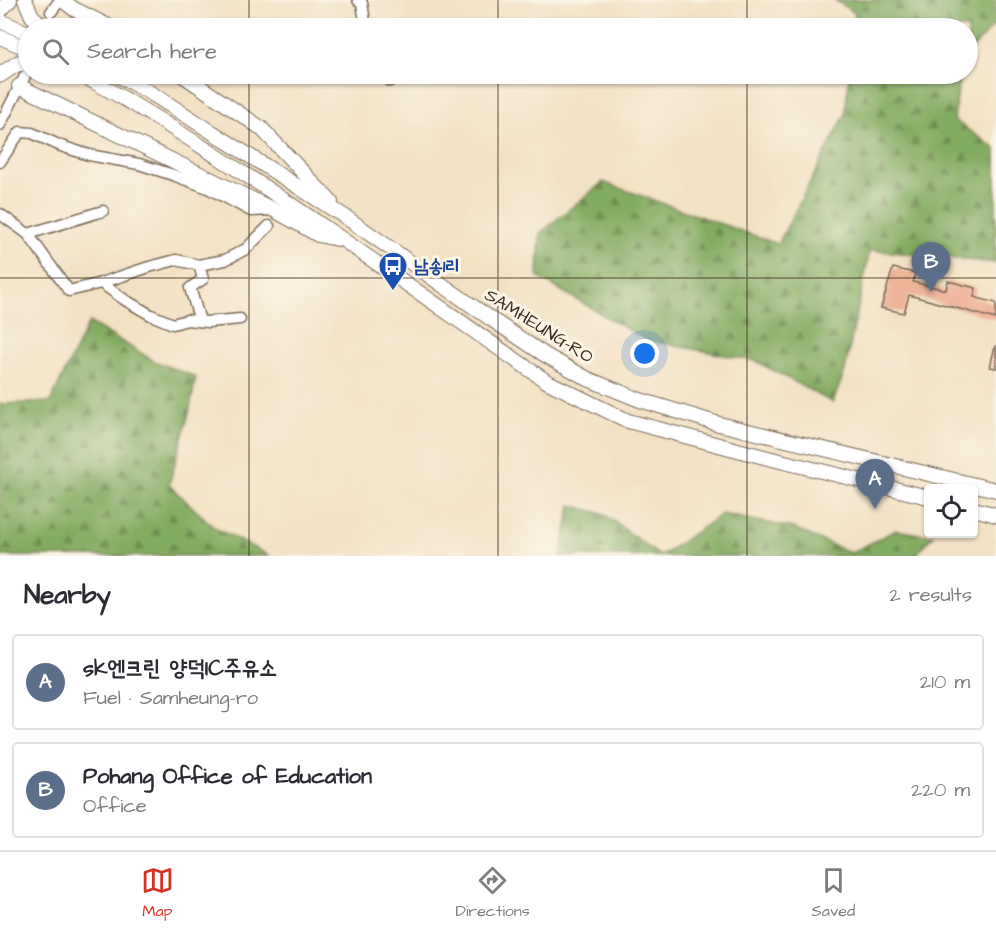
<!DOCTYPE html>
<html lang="en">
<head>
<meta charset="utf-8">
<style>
	:root { --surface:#fff; --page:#f2f2f3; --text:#2b2b33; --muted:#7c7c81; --line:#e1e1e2; --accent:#d93025 }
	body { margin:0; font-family:"Architects Daughter","Poor Story",sans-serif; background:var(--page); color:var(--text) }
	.controls { position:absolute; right:18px; bottom:18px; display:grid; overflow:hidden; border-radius:6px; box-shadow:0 2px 4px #0004 }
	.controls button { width:54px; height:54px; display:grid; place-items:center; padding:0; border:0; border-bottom:2px solid var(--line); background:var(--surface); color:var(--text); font:30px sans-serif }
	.you { position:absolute; left:645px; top:354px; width:21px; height:21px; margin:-15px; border:4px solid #fff; border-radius:50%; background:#1a73e8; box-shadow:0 0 0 9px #1a73e833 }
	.badge { display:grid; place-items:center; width:39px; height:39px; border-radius:50%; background:var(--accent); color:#fff; font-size:20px; font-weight:700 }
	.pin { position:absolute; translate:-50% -50px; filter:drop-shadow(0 2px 3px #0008) }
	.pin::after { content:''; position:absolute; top:32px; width:21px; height:18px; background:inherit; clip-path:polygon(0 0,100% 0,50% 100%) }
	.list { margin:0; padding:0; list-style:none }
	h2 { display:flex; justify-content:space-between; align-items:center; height:78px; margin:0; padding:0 24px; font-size:26px }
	h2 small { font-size:20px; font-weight:400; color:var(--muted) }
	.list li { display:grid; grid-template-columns:39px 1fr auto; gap:18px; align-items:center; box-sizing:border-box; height:96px; margin:0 12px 12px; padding:0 12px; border:2px solid var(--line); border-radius:6px }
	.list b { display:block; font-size:22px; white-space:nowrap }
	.list p { margin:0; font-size:20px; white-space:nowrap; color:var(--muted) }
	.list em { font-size:20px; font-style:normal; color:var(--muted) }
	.icon { flex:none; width:33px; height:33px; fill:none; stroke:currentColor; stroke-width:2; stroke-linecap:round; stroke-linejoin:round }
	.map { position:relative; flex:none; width:996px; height:556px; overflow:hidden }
	.search { position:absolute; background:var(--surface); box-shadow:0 2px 4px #0004; left:18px; right:18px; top:18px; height:66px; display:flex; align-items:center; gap:15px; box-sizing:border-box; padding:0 21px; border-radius:33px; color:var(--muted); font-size:22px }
	.sheet { height:294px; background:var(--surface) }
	nav { display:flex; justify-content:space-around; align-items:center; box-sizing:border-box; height:84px; border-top:2px solid var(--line); background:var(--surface); font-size:16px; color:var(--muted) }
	nav a { display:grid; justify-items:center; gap:3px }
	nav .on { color:var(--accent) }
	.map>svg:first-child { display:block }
</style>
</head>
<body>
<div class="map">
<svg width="996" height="556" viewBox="0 0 996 556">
	<defs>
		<pattern id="forest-firs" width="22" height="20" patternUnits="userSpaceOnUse" patternTransform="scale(1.5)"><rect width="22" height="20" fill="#82ab62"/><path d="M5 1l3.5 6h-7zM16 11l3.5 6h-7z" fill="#6c8b50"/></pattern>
	</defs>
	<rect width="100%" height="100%" fill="#fcf5e5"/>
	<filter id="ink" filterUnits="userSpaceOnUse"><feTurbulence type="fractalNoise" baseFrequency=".0167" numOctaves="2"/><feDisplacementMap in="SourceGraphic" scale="12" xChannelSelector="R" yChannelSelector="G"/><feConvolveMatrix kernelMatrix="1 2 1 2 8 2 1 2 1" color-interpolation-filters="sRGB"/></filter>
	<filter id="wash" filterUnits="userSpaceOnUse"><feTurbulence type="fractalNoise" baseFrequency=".008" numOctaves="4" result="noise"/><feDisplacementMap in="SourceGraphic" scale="24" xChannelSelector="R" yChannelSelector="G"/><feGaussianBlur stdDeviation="1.35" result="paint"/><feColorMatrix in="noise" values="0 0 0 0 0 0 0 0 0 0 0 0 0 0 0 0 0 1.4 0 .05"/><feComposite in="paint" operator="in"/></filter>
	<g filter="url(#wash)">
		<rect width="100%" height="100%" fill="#f3e1c4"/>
		<!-- forest -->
		<g fill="url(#forest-firs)" stroke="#5e6a40" stroke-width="1.5">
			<polygon points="835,0 996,0 996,23 968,53 968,28 853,28 855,13"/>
			<polygon points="849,74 960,74 954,120 996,149 996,263 870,250 845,370 833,403 756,361 646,340 538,277 540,233 603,182 778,244 845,115"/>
			<polygon points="89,322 154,361 196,377 189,413 169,485 215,528 270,556 0,556 0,404 50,402"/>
			<polygon points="571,505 604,514 660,556 561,556"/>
			<polygon points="722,514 793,528 851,553 896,530 933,536 915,556 661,556"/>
		</g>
		<g id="blocks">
			<!-- building -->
			<g fill="#eeb498">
				<polygon points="893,268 915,273 913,282 946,290 948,281 976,288 974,297 996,303 996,319 909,295 904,313 881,308"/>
				<polygon points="995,346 996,346 996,368 990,367"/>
			</g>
		</g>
	</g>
	<g filter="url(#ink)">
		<use href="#blocks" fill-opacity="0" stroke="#7b6a58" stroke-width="1.5"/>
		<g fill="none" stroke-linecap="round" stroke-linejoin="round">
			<!-- minor casing -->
			<g stroke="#7b6a58" stroke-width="13">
				<g id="minor">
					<polyline points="358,0 362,3 366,28"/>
					<polyline points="51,12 60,0"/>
					<polyline points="385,74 390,81"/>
					<polyline points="0,125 25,76"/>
					<polyline points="0,162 20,132 32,133 61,146 89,155 139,164 173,175 208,188 251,211 272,210"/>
					<polyline points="0,214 28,234 69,291 101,283 125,300 151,315 173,324 187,320 208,322 240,319"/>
					<polyline points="28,234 103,211"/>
					<polyline points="199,265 203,279 190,288 200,321"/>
					<polyline points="101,283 149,267 176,260 199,265 225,260 246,249 269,226"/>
				</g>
			</g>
			<!-- major casing -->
			<g stroke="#7b6a58" stroke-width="16">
				<g id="major">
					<polyline points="25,0 32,16 45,28"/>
					<polyline points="62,0 74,9 112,28"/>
					<polyline points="0,11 10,0"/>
					<polyline points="0,21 28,33"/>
					<polyline points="0,37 28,49"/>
					<path d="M79 74C126 98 171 127 215 155 328 227 436 305 546 381L628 421 768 458 928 497"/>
					<polyline points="116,74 154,95 347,218 491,319 545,355 588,379 640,400 719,424 996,490"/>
					<polyline points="181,74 261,128 331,202"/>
					<polyline points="19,86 274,210 318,235 338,239"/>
					<polyline points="974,509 996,515"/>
				</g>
			</g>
			<!-- highway casing -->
			<g stroke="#7b6a58" stroke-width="17">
				<polyline id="highway" points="0,75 18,63 28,64"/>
			</g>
			<!-- minor -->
			<use href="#minor" stroke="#fff" stroke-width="10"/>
			<!-- major -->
			<use href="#major" stroke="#fff" stroke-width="14"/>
			<!-- highway -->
			<use href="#highway" stroke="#fff" stroke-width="15"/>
		</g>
	</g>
	<!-- grid -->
	<path fill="none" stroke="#3b2a1e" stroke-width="1.5" stroke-opacity="0.55" d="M249 0V28M498 0V28M747 0V28M249 74V556M498 74V556M747 74V556M0 278H996"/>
	<!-- icons -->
	<defs>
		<g id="bus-pin" transform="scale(1.5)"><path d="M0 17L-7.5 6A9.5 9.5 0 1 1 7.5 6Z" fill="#1a4fb4" stroke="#fcf5e5"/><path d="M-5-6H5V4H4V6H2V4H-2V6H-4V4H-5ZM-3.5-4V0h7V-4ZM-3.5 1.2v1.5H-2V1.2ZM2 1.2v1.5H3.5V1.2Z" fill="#fff"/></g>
	</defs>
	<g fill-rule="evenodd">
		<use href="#bus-pin" x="393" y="266"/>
	</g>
	<g text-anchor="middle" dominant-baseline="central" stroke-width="6" stroke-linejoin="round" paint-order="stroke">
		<!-- transit labels -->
		<g font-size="18" font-weight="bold" fill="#164399" stroke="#fcf5e5" text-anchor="start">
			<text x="414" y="266">남송1리</text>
		</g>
		<!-- street labels -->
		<g font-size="18" fill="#3b2a1e" stroke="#fcf5e5">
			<text transform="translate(539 326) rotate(32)">SAMHEUNG-RO</text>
		</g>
	</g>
</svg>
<div class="controls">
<button><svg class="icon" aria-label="locate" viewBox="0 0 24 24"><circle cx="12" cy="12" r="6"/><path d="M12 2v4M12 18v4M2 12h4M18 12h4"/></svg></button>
</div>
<div class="you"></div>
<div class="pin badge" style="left:875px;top:509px;background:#5c6f8a">A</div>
<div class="pin badge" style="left:931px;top:292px;background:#5c6f8a">B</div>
<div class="search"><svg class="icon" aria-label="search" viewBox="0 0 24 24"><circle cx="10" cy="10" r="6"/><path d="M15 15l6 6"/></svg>Search here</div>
</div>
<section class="sheet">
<h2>Nearby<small>2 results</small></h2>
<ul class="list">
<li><span class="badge" style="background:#5c6f8a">A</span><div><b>sk엔크린 양덕IC주유소</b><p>Fuel · Samheung-ro</p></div><em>210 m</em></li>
<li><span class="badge" style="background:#5c6f8a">B</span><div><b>Pohang Office of Education</b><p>Office</p></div><em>220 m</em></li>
</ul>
</section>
<nav>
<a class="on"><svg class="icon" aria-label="map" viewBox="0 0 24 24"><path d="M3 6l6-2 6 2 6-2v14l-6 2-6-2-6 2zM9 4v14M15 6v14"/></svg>Map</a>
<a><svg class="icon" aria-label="directions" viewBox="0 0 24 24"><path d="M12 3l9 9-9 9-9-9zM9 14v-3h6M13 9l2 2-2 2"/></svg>Directions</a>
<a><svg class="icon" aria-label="saved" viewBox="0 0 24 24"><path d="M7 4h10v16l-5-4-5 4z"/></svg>Saved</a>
</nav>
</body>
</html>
